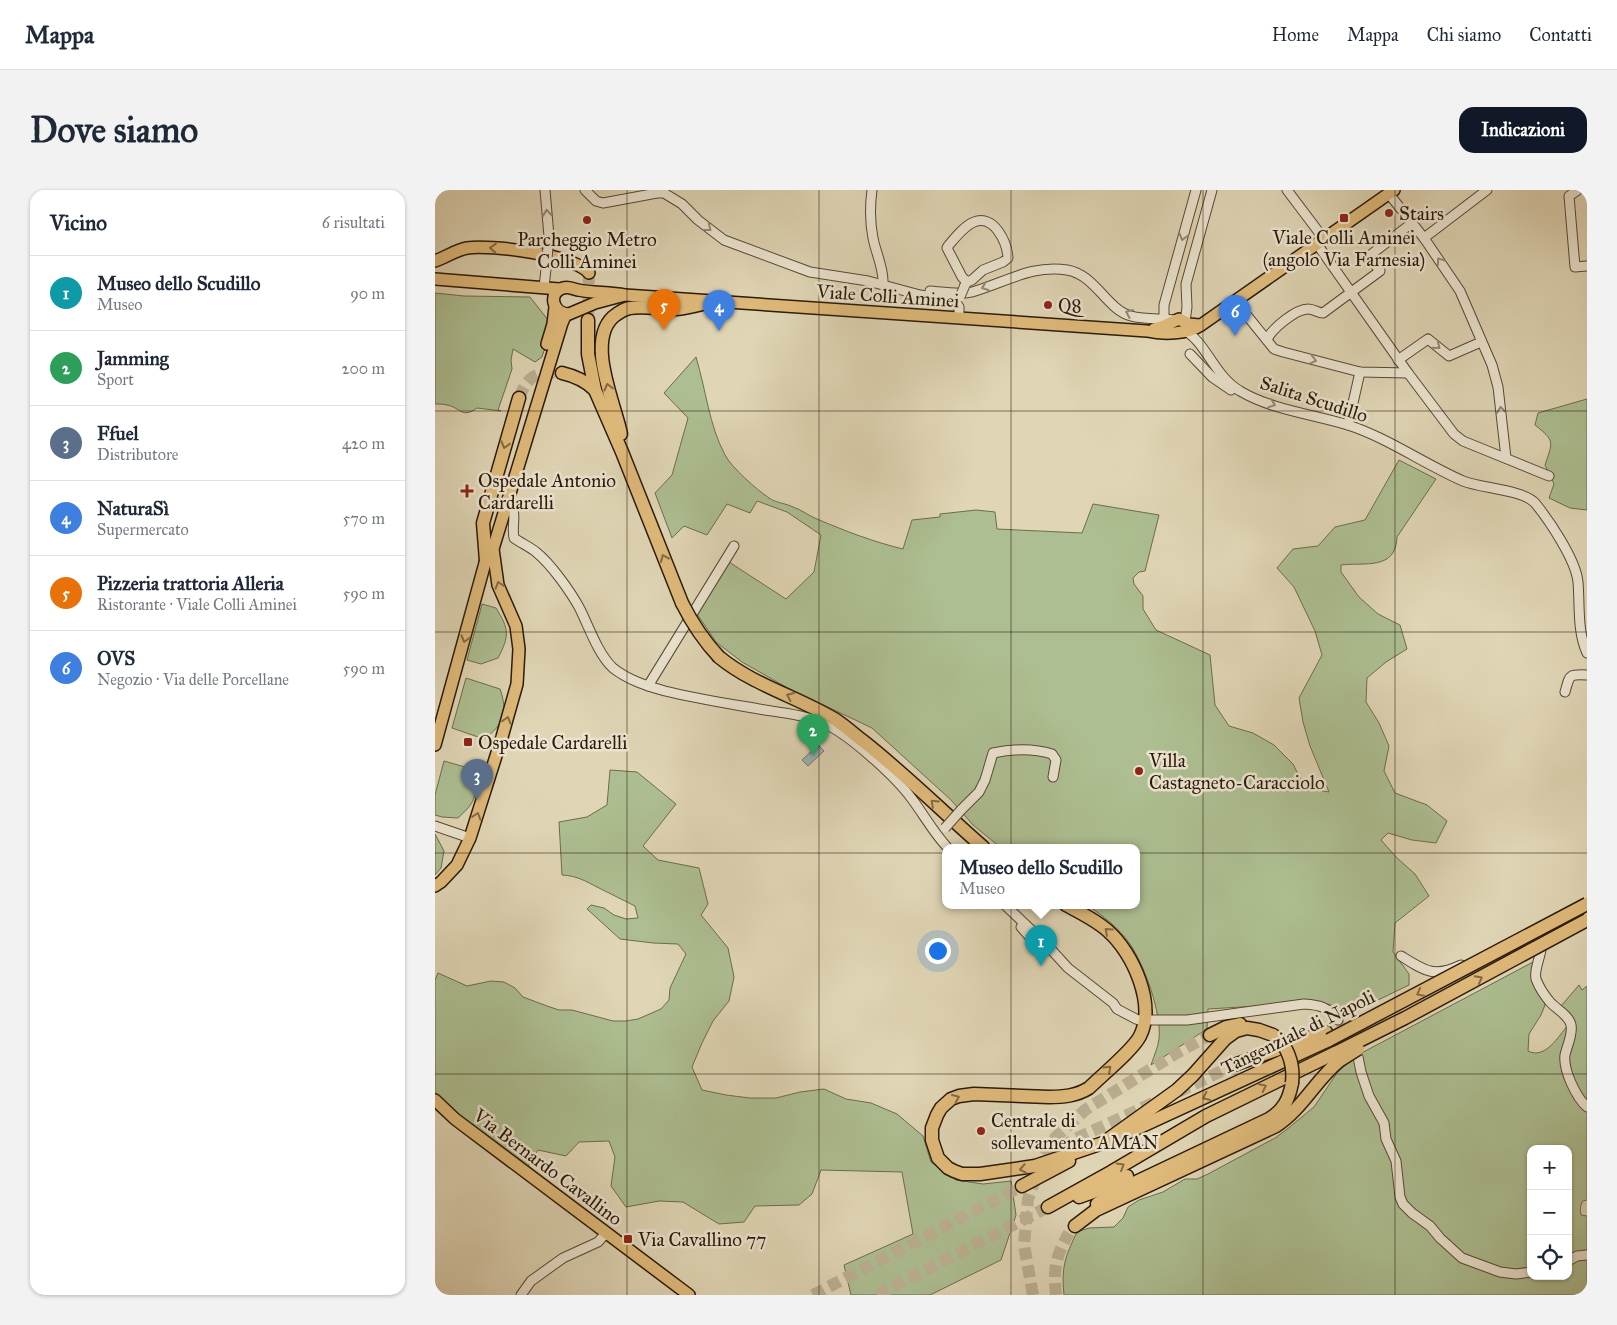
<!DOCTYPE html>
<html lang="it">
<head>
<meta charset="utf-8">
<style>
	:root { --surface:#fff; --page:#f2f2f3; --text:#1f2937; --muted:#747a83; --line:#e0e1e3; --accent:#111827 }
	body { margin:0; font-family:"IM FELL Great Primer",serif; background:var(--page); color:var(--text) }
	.controls { position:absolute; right:15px; bottom:15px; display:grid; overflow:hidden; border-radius:10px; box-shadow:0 1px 4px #0004 }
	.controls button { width:45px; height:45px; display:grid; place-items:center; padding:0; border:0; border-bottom:1px solid var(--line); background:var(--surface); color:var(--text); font:25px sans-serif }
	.you { position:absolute; left:502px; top:760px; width:18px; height:18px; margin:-12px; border:4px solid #fff; border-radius:50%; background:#1a73e8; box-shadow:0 0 0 8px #1a73e833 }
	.badge { display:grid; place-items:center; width:32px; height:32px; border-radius:50%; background:var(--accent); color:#fff; font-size:16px; font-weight:700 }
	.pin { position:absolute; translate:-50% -41px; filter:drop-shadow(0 1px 2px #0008) }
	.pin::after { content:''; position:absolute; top:26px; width:18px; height:15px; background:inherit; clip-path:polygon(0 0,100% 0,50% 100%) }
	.popup { position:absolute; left:507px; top:654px; width:198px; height:65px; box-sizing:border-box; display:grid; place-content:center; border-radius:10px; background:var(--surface); filter:drop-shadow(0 1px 4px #0005); font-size:16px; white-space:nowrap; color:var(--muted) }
	.popup b { font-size:19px; color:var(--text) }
	.popup::after { content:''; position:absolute; left:50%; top:100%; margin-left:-10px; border:10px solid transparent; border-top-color:var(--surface) }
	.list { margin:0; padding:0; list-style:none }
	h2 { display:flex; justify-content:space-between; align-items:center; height:65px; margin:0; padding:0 20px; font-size:21px }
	h2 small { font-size:16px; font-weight:400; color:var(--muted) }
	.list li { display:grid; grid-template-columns:32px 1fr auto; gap:15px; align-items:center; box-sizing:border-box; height:75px; padding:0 20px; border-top:1px solid var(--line) }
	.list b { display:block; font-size:19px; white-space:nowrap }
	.list p { margin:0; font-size:16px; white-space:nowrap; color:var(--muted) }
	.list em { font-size:16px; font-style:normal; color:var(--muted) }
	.icon { flex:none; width:28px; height:28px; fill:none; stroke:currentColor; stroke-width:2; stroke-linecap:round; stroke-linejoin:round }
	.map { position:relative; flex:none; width:1152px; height:1105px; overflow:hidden; border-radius:15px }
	header { display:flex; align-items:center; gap:30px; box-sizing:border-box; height:70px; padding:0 25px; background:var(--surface); border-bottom:1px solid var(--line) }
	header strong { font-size:24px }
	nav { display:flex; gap:28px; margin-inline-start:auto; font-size:18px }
	.intro { display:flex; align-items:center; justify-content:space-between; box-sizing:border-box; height:120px; padding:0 30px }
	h1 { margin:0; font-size:35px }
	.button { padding:12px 22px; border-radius:15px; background:var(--accent); color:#fff; font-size:18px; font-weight:700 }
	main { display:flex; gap:30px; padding:0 30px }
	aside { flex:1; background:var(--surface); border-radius:15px; box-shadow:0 1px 4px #0004 }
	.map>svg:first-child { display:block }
</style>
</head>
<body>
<header>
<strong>Mappa</strong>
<nav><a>Home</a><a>Mappa</a><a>Chi siamo</a><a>Contatti</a></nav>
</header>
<div class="intro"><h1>Dove siamo</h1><a class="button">Indicazioni</a></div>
<main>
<aside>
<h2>Vicino<small>6 risultati</small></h2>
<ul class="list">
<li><span class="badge" style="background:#0f9aa8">1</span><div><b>Museo dello Scudillo</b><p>Museo</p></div><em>90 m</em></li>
<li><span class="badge" style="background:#2e9e5b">2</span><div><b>Jamming</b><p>Sport</p></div><em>200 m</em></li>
<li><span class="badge" style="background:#5c6f8a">3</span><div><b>Ffuel</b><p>Distributore</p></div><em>420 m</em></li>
<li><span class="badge" style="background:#3f7fe0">4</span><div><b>NaturaSì</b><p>Supermercato</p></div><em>570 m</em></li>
<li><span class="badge" style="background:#e8710a">5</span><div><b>Pizzeria trattoria Alleria</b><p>Ristorante · Viale Colli Aminei</p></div><em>590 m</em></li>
<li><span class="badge" style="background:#3f7fe0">6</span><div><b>OVS</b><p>Negozio · Via delle Porcellane</p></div><em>590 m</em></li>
</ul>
</aside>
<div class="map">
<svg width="1152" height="1105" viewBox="0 0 1152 1105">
	<rect width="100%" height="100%" fill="#e0d6b6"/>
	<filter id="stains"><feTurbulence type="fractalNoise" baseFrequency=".004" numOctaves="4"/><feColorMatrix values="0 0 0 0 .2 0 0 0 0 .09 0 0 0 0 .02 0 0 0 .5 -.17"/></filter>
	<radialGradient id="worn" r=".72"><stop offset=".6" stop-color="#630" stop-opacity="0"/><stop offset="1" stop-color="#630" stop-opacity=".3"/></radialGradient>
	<!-- green -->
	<g fill="#adbf92" stroke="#6c6c4e" fill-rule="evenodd">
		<path d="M0 103 29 106 95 107 117 135 107 167 100 172 78 159 76 170 77 179 63 220 66 221 42 218C27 229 26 218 12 215 9 214 4 214 0 214Z"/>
		<path d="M261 167C271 200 274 235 290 265 297 278 321 299 334 308 341 313 350 313 358 317 367 320 374 326 382 329 410 341 439 352 468 359L477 330 505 327V324L541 320 560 322 562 339 647 343 658 314 724 325 710 381 704 382 698 388 699 394 708 406V419L721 440 775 465 780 515 794 536 818 543 839 555 858 574 870 598 894 602 875 556 868 532 864 508 887 465 880 441 859 397 842 378 858 359 883 356 900 337 930 330 964 270 1001 289 962 347C961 381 929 372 906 375V382L924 407 943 424 965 435 972 459 951 472 932 488 931 512 944 533 954 556 949 581 960 603 992 615 1012 631 1001 653 977 650 953 643 946 650 961 667 980 684 994 706 960 733 958 762 974 784V795L910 826 899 816 882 811 864 810 822 816 773 819 772 839 716 875C719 866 723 857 724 849 727 823 709 775 695 754 683 737 668 726 652 715H701V657H565L538 635 516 610 437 538 351 497 307 472 281 452 262 424 294 372 351 409 379 382 386 345 352 322 322 311 315 323 292 314 272 345 249 336 237 348 220 303 237 285 253 228 229 203Z"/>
		<path d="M1152 209V320L1135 318 1114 308 1119 294 1110 275C1118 251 1120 251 1100 235L1103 223Z"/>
		<path d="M47 414 61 418C74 439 75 445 63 468L46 474 32 470Z"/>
		<path d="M31 488 65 499C73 521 69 535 49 549L17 538Z"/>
		<path d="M9 571 30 577 42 590C40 611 38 614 23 628L7 627 0 625V605Z"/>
		<path d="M175 580 202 582 241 614 208 656 223 670 264 678 273 714 266 725 293 758 299 787 294 811 278 831 267 853 257 877 267 900 291 905 315 908H341L365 902 389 899 411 909 436 913 462 924 488 946 496 972 521 990 548 994 576 991 581 1025 566 1070 495 1105H416L409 1075 478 1044 467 982 386 980 377 1004 364 1015 320 1016 309 1032 284 1034 248 1012 224 1011 191 1017 176 996 180 967 174 951 144 952 131 966 103 960 92 978 20 929 0 903V790L3 783 32 796 56 791 69 792 80 798 88 807 112 816 124 820H137L178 831H191L203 829 226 819 234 810 235 798 251 764 243 754 218 753 185 749 152 719 156 715 169 718 179 725 191 729 203 728 200 716C188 710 176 704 164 698 150 691 143 686 127 685L124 632 152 627 172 615Z"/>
		<polygon points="0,644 9,661 6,678 0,685"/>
		<path d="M1100 771 1110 815 1106 825 1094 844 1093 861C1110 870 1124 846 1133 835L1129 879 1138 906 1152 921V1010L1148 1011C1145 1015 1145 1020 1146 1025L1152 1026V1105H629C626 1077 630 1067 642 1042L654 1038 679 1037 688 1028 693 1017 704 1010 728 1002 750 989H762L773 984 840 948 851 940 879 917 902 883 919 867ZM1096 959H1133V1086H1096Z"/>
		<polygon points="1144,795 1147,800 1152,796 1152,912 1143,901 1133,872 1140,839 1126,816"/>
	</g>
	<!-- water -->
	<polygon fill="#9ab6ba" stroke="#6d7873" points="383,555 389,561 373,576 367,570"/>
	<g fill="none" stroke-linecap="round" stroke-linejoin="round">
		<!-- minor-tunnel -->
		<polyline stroke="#bcb093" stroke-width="9" stroke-dasharray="9 4.5" stroke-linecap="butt" points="903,830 920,860"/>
		<!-- highway-tunnel -->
		<g stroke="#bcb093" stroke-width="12" stroke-dasharray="12 6" stroke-linecap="butt">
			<polyline points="153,130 154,83"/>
			<path d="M84 208C93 185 102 181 127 183"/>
			<polyline points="743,902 799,875"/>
			<polyline points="611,967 638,950 718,913"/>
			<polyline points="378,1105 587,996"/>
			<polyline points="442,1105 613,1017"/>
			<polyline points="598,1105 589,1055 593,1009 607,970 620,948 650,920 740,864 775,845"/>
			<path d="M621 1105C618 1078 621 1066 634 1043"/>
		</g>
		<!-- minor casing -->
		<g stroke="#584934" stroke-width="11">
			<g id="minor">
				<polyline points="110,0 114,46"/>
				<polyline points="150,0 161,11 168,13 222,3 229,3 247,14 263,30 289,50 375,82 433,91 485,105 517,110 522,114 524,117 524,128"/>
				<path d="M437 0C435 15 435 33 438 48 441 64 449 78 448 94"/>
				<polyline points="852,0 889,49"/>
				<polyline points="1143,0 1134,6 1140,77 1152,76"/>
				<polyline points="954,4 989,48 1025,101 1057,175 1063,197 1071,268"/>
				<polyline points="989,48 1052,0"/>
				<polyline points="882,54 973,183 1019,244 1028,251 1114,286"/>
				<path d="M530 95 532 92 537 90 548 80 568 72 573 68C572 52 559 24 539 32 529 36 520 48 513 56L512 58 527 87 532 92"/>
				<polyline points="109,97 111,79"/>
				<path d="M495 101C507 102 526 105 537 102 569 93 598 74 632 80 661 85 671 119 696 126 710 130 727 128 741 130"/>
				<polyline points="801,112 839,159 848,162 925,182 973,183"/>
				<polyline points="750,132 752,117 751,94 777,0"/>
				<polyline points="729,133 729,115 761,0"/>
				<path d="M749 140C771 152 780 187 805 201 837 220 877 224 913 235 953 248 989 274 1028 291 1045 298 1089 300 1100 313 1114 330 1141 370 1143 392 1145 415 1142 441 1152 463"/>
				<path d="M832 150C836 139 861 119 873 119 879 119 883 123 888 123L945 81 934 66 977 33"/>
				<polyline points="755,164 777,187 796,200"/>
				<polyline points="963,170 993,149 1014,166 1046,152"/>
				<polyline points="913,235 925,182"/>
				<path d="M72 309C84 323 76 333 79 348 86 353 95 357 101 362 116 374 136 402 145 419 154 437 163 464 178 478 193 490 212 496 230 501 262 509 296 514 330 520 350 523 369 525 388 533 413 543 461 587 477 609 489 625 498 642 512 657"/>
				<polyline points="213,496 299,356"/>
				<path d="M1130 502C1135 485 1133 484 1152 485"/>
				<path d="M526 620 544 602 550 590 558 563C577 559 598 558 617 564L621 570 618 587"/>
				<polyline points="0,636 35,648"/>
				<polyline points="570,715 611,754 633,778 678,813 682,819 701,829 704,830"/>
				<polyline points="586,737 594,746 599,755"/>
				<path d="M1094 743C1120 748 1097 773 1101 789 1104 797 1110 806 1115 812 1121 819 1134 825 1136 835 1138 844 1132 856 1130 865 1128 880 1141 907 1152 917"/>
				<path d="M966 766C990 781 999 788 1026 775"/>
				<path d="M714 830H752L869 814C886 815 892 817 903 830"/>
				<polyline points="923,867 926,882 934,906 949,933 951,949 961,971 965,1007 968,1014 977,1023 995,1036 1005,1048 1027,1068 1065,1082 1081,1084 1096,1082"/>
				<polyline points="1133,1071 1142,1066 1152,1065"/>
				<polyline points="86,1105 96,1091 128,1068 163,1052 171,1043"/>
			</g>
		</g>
		<!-- major casing -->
		<g stroke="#2a1a09" stroke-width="14">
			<g id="major">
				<path d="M0 71C11 67 21 60 32 58 55 54 140 65 154 83"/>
				<polyline points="0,89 124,99"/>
				<path d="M190 105 160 113 134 124C118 124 112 103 128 98 134 96 137 99 143 100 158 103 175 102 190 105L712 141C729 145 752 144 766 135L959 0"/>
				<polyline points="719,139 729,136 744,129 754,134 764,135"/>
				<polyline points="112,154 118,134 120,117"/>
				<polyline points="0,555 53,362"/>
				<polyline points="0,696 6,692 22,675 35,648 67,547 82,494 84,459 81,436 63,395 58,359 127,133 131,124"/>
				<polyline points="0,910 20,929 254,1105"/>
			</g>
		</g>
		<!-- highway casing -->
		<g stroke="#2a1a09" stroke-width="15">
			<g id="highway">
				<polyline points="153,130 153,164 160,200 187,262 247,413"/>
				<path d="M127 183C140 186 150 190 160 200"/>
				<path d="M186 244C180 214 151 152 178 127 183 123 188 119 195 118 210 115 226 120 241 119 254 118 266 114 279 111"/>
				<polyline points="51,371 48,333 84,208"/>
				<path d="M284 467C318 495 363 507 401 530 410 536 419 544 428 551 470 584 508 622 548 657"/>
				<path d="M631 715C646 723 661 730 673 741 698 763 721 814 705 846 698 860 667 885 654 898 641 906 628 907 614 907L539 904 524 906 516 909 506 918 502 925 497 938V950L503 968 513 978 519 981 527 984H545L600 976 668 953 742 900 758 885 790 849 801 841 812 838 824 840 838 845 845 850"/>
				<polyline points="775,845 791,837 805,834"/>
				<polyline points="799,875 891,842"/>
				<polyline points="694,942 894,850"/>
				<polyline points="587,996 634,971"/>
				<polyline points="644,1007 658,1002 692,986"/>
				<path d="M662 1014 680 1002 834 929C849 920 854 909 857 893"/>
				<polyline points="613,1017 676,982 771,926 902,862"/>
				<path d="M640 1036 661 1020 841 936C867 919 880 891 904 871"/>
			</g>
		</g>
		<!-- minor -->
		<use href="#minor" stroke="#ebe4d0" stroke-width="9"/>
		<!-- major -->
		<use href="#major" stroke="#e0bb7b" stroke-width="11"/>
		<!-- highway -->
		<use href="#highway" stroke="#e0bb7b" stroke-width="12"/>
		<!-- minor-bridge casing -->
		<g stroke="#584934" stroke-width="11" stroke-linecap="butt">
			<g id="minor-bridge">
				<polyline points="111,79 114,46"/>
				<polyline points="525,107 530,95"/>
				<polyline points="510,638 526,620"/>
			</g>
		</g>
		<!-- highway-bridge casing -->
		<g stroke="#2a1a09" stroke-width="15" stroke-linecap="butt">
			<g id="highway-bridge">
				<path d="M247 413C257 433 268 450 284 467"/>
				<path d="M845 850C855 863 859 876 857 893"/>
				<polyline points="894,850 1152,714"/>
				<polyline points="902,862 970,828 1152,730"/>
				<polyline points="904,871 923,859"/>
			</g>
		</g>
		<!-- minor-bridge -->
		<use href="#minor-bridge" stroke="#ebe4d0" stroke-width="9"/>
		<!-- highway-bridge -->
		<use href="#highway-bridge" stroke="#e0bb7b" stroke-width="12"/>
	</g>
	<!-- one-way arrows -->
	<defs><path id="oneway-chevron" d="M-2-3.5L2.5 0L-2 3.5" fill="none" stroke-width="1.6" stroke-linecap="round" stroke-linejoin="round" transform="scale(1.25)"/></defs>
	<g stroke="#948976">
		<use href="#oneway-chevron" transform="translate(112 23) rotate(-95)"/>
		<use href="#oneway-chevron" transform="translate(273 38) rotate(38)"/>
		<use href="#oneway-chevron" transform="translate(748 47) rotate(106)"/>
		<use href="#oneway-chevron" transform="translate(1005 71) rotate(-124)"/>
		<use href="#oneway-chevron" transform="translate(550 97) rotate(160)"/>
		<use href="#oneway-chevron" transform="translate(694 123) rotate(-156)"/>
		<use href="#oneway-chevron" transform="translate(1002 156) rotate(39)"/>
		<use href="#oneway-chevron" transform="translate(878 170) rotate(14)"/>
		<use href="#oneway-chevron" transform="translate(837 214) rotate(19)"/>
		<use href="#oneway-chevron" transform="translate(1066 220) rotate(-96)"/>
	</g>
	<g stroke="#856a42">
		<use href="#oneway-chevron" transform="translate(58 58) rotate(-176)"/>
		<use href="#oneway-chevron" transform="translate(173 197) rotate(-105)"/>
		<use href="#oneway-chevron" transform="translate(70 255) rotate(106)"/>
		<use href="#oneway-chevron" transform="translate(229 368) rotate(-113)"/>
		<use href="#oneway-chevron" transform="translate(64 395) rotate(-108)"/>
		<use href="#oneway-chevron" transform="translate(30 449) rotate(106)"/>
		<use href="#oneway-chevron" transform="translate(355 506) rotate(-155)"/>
		<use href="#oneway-chevron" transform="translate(72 530) rotate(-74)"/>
		<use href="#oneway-chevron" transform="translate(499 613) rotate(-137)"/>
		<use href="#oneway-chevron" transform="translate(42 626) rotate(-72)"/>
		<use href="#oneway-chevron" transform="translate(673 741) rotate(-138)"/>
		<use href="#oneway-chevron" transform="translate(1044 789) rotate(-28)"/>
		<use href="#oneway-chevron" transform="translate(985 803) rotate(152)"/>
		<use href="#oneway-chevron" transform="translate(673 879) rotate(-43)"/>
		<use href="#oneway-chevron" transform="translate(828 897) rotate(-26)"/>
		<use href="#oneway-chevron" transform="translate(771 907) rotate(155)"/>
		<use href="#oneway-chevron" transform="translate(521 908) rotate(-23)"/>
		<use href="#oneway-chevron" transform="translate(686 976) rotate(-31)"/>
		<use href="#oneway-chevron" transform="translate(588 979) rotate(169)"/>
	</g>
	<!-- grid -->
	<path fill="none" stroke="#2a1a09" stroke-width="1" stroke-opacity="0.55" d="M192 0V1105M384 0V1105M576 0V1105M768 0V1105M960 0V1105M0 221H1152M0 442H1152M0 663H1152M0 884H1152"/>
	<!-- markers -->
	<g fill="#8f2418" stroke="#ebe4d0" stroke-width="2">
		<circle cx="954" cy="23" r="5"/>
		<rect x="904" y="23" width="10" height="10" rx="2.5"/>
		<circle cx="152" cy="30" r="5"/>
		<circle cx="613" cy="115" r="5"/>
		<path d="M29.5 293.5h5v5h5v5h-5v5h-5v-5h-5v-5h5z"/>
		<rect x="28" y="547" width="10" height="10" rx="2.5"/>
		<circle cx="704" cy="581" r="5"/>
		<circle cx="546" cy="941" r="5"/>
		<rect x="188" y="1044" width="10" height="10" rx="2.5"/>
	</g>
	<g text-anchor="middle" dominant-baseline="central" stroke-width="5" stroke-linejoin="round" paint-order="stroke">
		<!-- poi labels -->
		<g font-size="19" fill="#2a1a09" stroke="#ebe4d0" text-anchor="start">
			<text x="964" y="23">Stairs</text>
			<text x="909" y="47" text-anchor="middle">Viale Colli Aminei<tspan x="909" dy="22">(angolo Via Farnesia)</tspan></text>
			<text x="152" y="49" text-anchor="middle">Parcheggio Metro<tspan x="152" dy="22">Colli Aminei</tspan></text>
			<text x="623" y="115">Q8</text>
			<text x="43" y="290">Ospedale Antonio<tspan x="43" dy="22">Cardarelli</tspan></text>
			<text x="43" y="552">Ospedale Cardarelli</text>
			<text x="714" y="570">Villa<tspan x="714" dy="22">Castagneto-Caracciolo</tspan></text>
			<text x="556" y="930">Centrale di<tspan x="556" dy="22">sollevamento AMAN</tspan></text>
			<text x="203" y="1049">Via Cavallino 77</text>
		</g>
		<!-- street labels -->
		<g font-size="19" fill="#2a1a09" stroke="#ebe4d0">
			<text transform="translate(453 106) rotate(4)">Viale Colli Aminei</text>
			<text transform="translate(879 209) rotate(18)">Salita Scudillo</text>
			<text transform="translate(863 842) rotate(-26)">Tangenziale di Napoli</text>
			<text transform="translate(113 977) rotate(37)">Via Bernardo Cavallino</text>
		</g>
	</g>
	<rect width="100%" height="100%" filter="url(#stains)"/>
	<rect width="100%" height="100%" fill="url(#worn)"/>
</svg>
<div class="controls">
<button>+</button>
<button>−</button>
<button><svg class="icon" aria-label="locate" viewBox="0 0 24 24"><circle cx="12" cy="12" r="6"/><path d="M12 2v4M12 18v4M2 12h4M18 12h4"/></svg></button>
</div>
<div class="you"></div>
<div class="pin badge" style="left:606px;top:776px;background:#0f9aa8">1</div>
<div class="popup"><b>Museo dello Scudillo</b>Museo</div>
<div class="pin badge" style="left:378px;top:565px;background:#2e9e5b">2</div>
<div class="pin badge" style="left:42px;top:610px;background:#5c6f8a">3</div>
<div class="pin badge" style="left:284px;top:141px;background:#3f7fe0">4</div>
<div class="pin badge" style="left:229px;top:140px;background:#e8710a">5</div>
<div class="pin badge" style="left:800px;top:146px;background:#3f7fe0">6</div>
</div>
</main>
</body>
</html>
